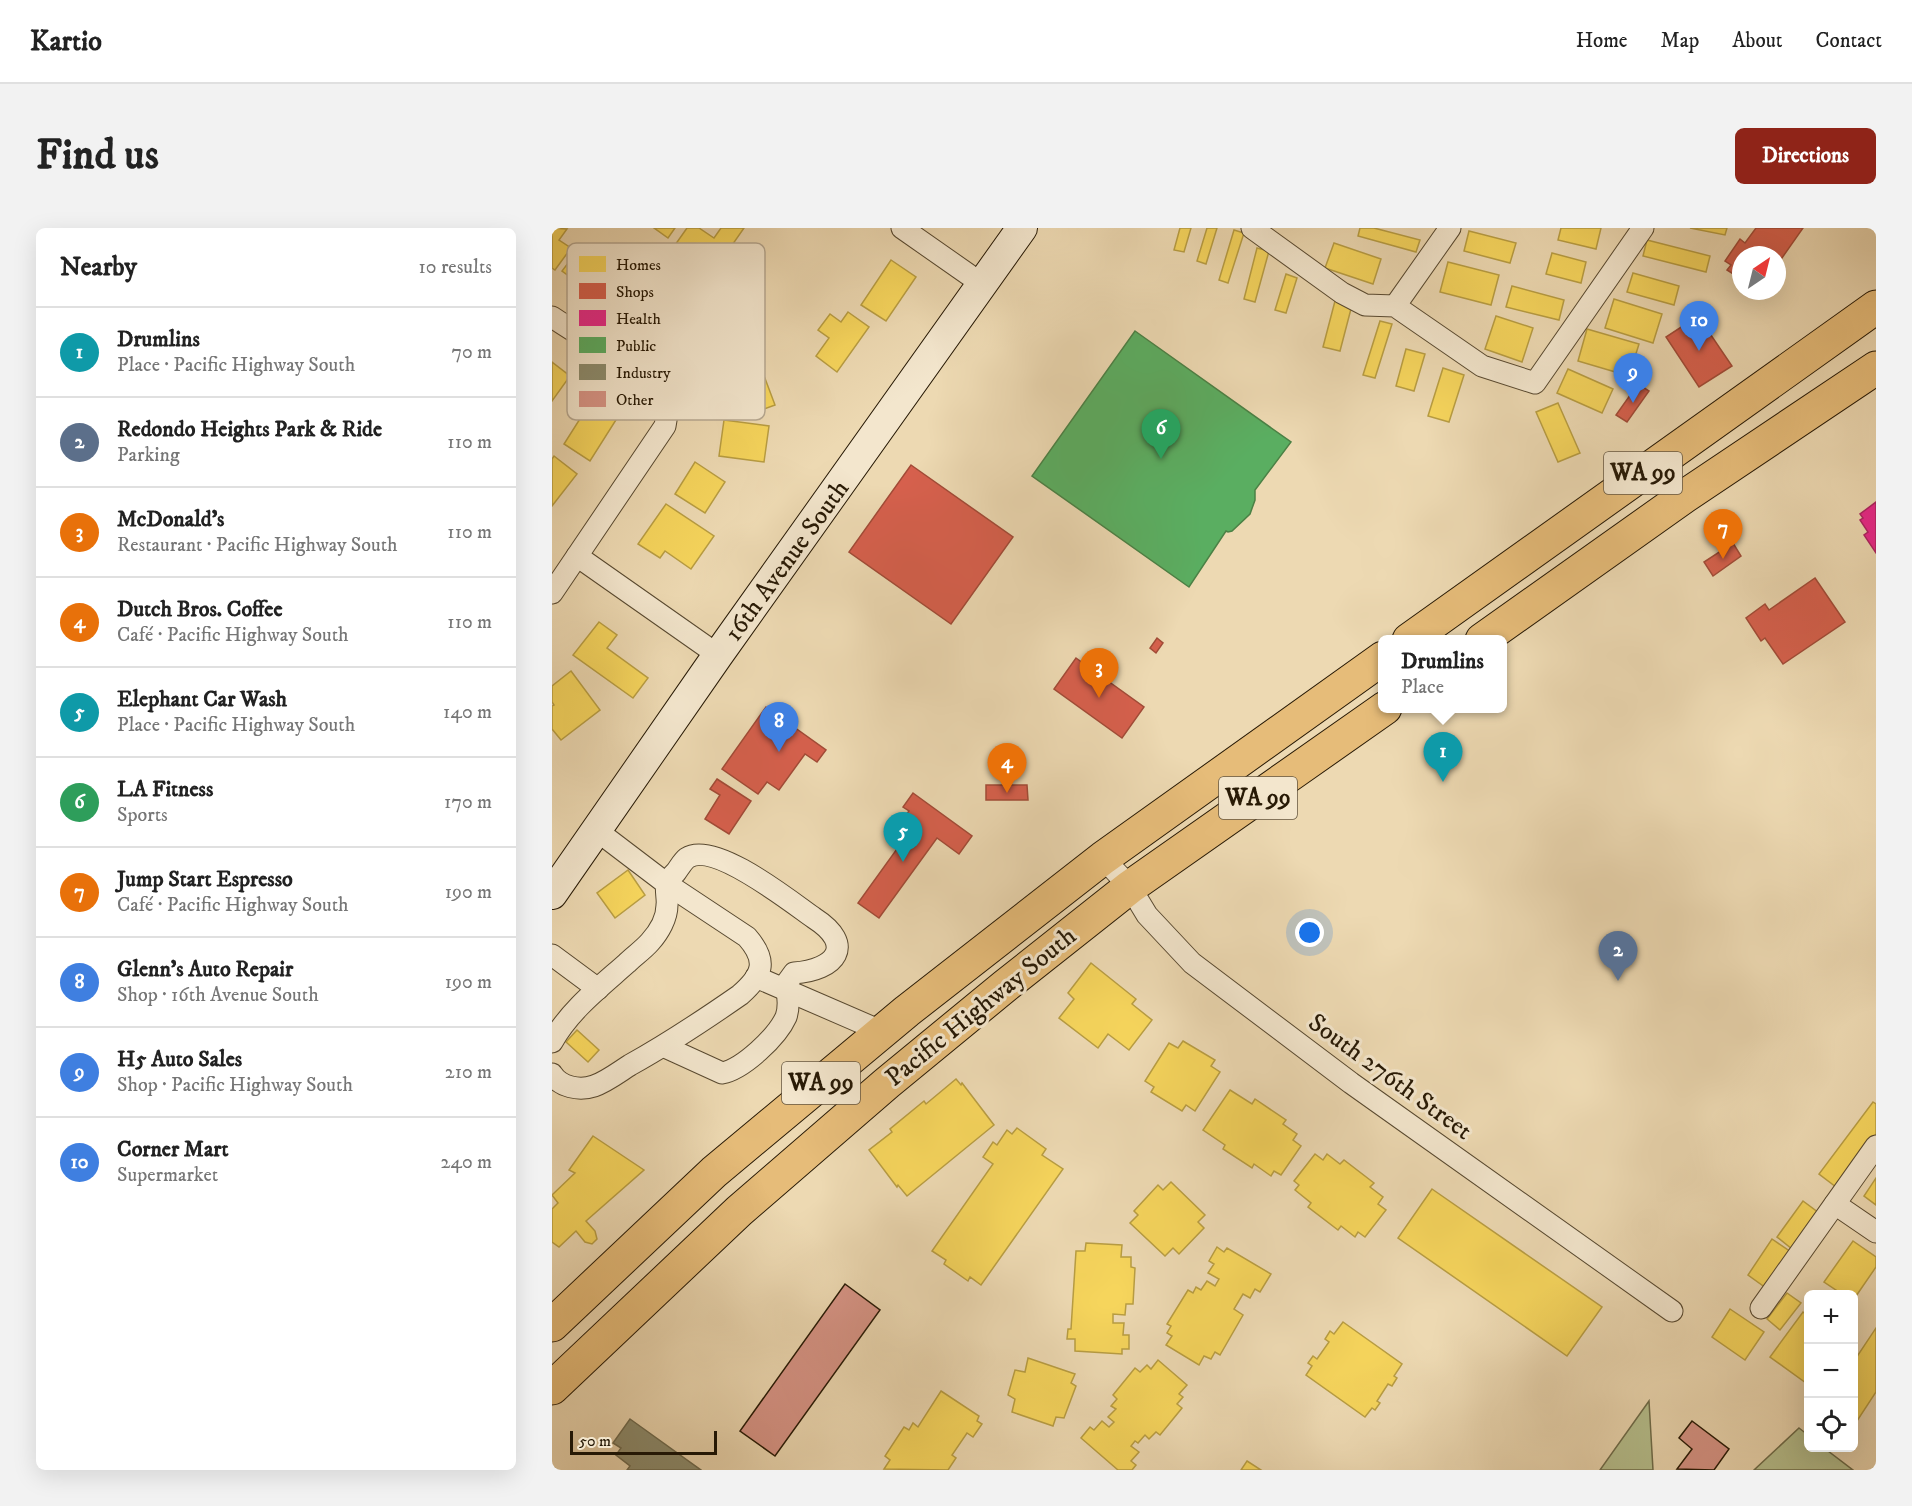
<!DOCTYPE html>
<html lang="en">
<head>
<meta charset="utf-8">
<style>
	:root { --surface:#fff; --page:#f2f2f2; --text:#222; --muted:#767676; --line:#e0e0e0; --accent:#8f2418 }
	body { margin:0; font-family:"IM FELL DW Pica",serif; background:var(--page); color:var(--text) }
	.controls { position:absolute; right:18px; bottom:18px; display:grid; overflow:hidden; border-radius:9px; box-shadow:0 6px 24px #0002 }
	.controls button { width:54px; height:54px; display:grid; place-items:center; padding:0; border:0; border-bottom:2px solid var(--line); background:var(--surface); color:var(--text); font:30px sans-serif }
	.compass { position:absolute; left:1180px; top:18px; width:54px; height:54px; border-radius:50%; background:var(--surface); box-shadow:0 6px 24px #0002; rotate:35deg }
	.scale { position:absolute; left:18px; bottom:15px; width:147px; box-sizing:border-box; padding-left:6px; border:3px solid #271905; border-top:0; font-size:16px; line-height:21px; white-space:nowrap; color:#271905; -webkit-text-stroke:4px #f3e6cd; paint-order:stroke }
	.you { position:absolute; left:758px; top:705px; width:21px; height:21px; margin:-15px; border:4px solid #fff; border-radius:50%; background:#1a73e8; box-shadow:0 0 0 9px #1a73e833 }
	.badge { display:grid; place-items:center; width:39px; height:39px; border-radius:50%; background:var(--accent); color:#fff; font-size:20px; font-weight:700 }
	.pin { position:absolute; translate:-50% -50px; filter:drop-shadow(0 2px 3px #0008) }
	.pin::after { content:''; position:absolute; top:32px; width:21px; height:18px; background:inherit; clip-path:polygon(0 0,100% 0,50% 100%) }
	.popup { position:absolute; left:826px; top:407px; width:129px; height:78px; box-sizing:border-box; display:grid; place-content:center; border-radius:9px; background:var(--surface); filter:drop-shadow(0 2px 4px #0005); font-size:20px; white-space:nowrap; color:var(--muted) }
	.popup b { font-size:22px; color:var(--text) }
	.popup::after { content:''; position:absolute; left:50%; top:100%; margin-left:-12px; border:12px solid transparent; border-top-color:var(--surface) }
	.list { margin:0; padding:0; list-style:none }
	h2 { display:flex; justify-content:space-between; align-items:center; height:78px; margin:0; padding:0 24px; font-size:26px }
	h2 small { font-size:20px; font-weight:400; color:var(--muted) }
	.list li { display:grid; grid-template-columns:39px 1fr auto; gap:18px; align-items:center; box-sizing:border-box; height:90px; padding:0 24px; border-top:2px solid var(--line) }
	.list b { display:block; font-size:22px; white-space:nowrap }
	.list p { margin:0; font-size:20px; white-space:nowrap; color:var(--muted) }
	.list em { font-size:20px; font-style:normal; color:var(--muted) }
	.icon { flex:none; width:33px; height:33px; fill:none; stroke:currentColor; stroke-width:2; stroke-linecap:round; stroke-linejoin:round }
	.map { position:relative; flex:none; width:1324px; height:1242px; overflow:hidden; border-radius:9px }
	header { display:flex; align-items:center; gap:36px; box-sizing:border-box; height:84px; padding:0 30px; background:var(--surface); border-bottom:2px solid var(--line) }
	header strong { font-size:28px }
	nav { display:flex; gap:33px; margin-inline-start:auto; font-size:21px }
	.intro { display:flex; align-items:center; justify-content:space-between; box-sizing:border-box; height:144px; padding:0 36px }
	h1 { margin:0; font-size:42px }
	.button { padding:15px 27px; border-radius:9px; background:var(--accent); color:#fff; font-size:21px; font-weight:700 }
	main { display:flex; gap:36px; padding:0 36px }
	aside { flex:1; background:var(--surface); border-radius:9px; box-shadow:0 6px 24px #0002 }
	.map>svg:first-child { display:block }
</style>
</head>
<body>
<header>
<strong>Kartio</strong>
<nav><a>Home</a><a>Map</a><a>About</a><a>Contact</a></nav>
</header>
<div class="intro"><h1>Find us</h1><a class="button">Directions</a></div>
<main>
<aside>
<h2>Nearby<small>10 results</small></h2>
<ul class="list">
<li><span class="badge" style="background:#0f9aa8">1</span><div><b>Drumlins</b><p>Place · Pacific Highway South</p></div><em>70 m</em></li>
<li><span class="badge" style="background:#5c6f8a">2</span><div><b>Redondo Heights Park &amp; Ride</b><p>Parking</p></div><em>110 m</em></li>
<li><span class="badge" style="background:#e8710a">3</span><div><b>McDonald's</b><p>Restaurant · Pacific Highway South</p></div><em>110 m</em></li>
<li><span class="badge" style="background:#e8710a">4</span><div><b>Dutch Bros. Coffee</b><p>Café · Pacific Highway South</p></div><em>110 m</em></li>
<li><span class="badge" style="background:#0f9aa8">5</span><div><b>Elephant Car Wash</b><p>Place · Pacific Highway South</p></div><em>140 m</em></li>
<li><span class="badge" style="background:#2e9e5b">6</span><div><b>LA Fitness</b><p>Sports</p></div><em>170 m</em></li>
<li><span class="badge" style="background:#e8710a">7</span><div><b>Jump Start Espresso</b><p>Café · Pacific Highway South</p></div><em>190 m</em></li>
<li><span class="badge" style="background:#3f7fe0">8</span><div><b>Glenn's Auto Repair</b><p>Shop · 16th Avenue South</p></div><em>190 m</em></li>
<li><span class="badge" style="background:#3f7fe0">9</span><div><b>H5 Auto Sales</b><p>Shop · Pacific Highway South</p></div><em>210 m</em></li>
<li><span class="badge" style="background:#3f7fe0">10</span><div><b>Corner Mart</b><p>Supermarket</p></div><em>240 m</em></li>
</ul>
</aside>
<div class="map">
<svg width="1324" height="1242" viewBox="0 0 1324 1242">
	<rect width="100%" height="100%" fill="#edd9b2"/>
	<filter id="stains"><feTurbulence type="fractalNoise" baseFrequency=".00333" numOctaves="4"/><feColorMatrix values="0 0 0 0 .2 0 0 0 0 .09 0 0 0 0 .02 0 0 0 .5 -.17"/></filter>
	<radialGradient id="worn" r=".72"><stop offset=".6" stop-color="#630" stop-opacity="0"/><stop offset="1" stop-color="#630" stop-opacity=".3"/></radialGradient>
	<!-- green -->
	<g fill="#b6c08e" stroke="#6e6c4a" stroke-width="1.5">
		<polygon points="1097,1173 1101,1242 1048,1242"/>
		<polygon points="1247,1200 1256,1207 1256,1220 1272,1220 1301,1242 1202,1242"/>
	</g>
	<!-- homes -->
	<g fill="#f6d55c" stroke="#b89d42" stroke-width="1.5">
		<polygon points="0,0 15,1 7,12 19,20 3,42 0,40"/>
		<polygon points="102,0 123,0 116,10"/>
		<polygon points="135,0 147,0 162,10 169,0 192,0 162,43 123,17"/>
		<polygon points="628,0 639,0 632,24 622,22"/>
		<polygon points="655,0 665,0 654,36 645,33"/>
		<polygon points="808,0 822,0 868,12 864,24 806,8"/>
		<polygon points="1009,0 1049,0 1044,21 1006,12"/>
		<polygon points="1138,0 1175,0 1173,7"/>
		<polygon points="682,2 692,5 676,55 667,52"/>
		<polygon points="917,3 964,15 958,35 912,23"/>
		<polygon points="1095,12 1158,28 1154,44 1091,28"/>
		<polygon points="782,15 829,31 821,56 773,40"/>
		<polygon points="705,20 717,23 703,74 692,71"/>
		<polygon points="26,22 71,54 56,76 10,43"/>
		<polygon points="1000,25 1034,34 1029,55 994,46"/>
		<polygon points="339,32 364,49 334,93 309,77"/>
		<polygon points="896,34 947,47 939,77 888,64"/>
		<polygon points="87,42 128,65 103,109 62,85"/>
		<polygon points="1081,45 1127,58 1122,77 1075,64"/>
		<polygon points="734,46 745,50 734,85 723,82"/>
		<polygon points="960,58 1012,72 1007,92 954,79"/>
		<polygon points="1062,71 1110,86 1101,115 1053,100"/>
		<polygon points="783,73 800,77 788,123 771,119"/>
		<polygon points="140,83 171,104 153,131 122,109"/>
		<polygon points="296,84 317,99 285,144 264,128 277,110 266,102 278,86 289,94"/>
		<polygon points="944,88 981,100 970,134 933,121"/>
		<polygon points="828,93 840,96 823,150 811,147"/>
		<polygon points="1035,101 1087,116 1077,148 1026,133"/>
		<polygon points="854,121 873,126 862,163 844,158"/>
		<polygon points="205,129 223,177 196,187 178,139"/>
		<polygon points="0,134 18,148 0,173"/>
		<polygon points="891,140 912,147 897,194 876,188"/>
		<polygon points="1016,141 1061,161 1050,185 1005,165"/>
		<polygon points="43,167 69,184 38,233 12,216"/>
		<polygon points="1006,175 1028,225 1006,234 984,184"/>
		<polygon points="172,192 217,198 212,234 167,228"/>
		<polygon points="2,228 25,246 0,278 0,231"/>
		<polygon points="143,234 173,254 153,285 123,266"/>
		<polygon points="114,276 162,308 139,341 113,323 108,330 86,316"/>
		<polygon points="47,394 65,407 55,420 96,450 81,470 21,427"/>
		<polygon points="19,443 48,482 9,512 0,501 0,478 2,477 0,474 0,458"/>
		<polygon points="76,642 93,667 63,690 45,665"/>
		<polygon points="539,735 584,771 580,776 600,792 577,822 556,806 546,820 507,790 522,771 516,765"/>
		<polygon points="25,802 47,822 36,834 14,814"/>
		<polygon points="631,813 663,832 659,838 668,844 643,883 634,877 630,883 599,864 602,859 593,853 617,815 626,820"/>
		<polygon points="404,851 409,857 410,855 442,897 355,968 346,957 345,959 317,922 340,904 338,901 372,873 374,876"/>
		<polygon points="678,862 700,876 703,871 734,892 731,896 745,906 741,912 749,918 729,947 722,943 719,948 702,936 700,940 671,921 673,917 651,902"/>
		<polygon points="1321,874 1324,876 1324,906 1284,959 1267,946"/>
		<polygon points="465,900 494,921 490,927 511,941 429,1057 418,1049 416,1053 392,1036 394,1032 380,1023 441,936 431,929 441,914 445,917 455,902 460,906"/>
		<polygon points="41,908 92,942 34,993 43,1003 45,1011 40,1016 33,1014 24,1003 7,1019 0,1014 0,981 6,975 0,967 23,945 17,942"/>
		<polygon points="763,926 771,932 775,926 788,936 792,932 822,955 818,959 831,969 826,976 834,982 813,1009 806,1004 803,1009 789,998 786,1002 756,979 759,975 743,962 747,957 742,953"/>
		<polygon points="1324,950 1324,977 1312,968"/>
		<polygon points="619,954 653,987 646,994 652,1000 627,1026 621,1020 613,1028 578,995 586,987 582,983 606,957 611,962"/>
		<polygon points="880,961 1050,1079 1015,1128 846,1010"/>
		<polygon points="1251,973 1267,985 1240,1021 1225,1009"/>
		<polygon points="1220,1011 1239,1024 1214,1060 1196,1047"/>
		<polygon points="1301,1013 1324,1029 1324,1039 1302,1071 1302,1066 1290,1066 1272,1054"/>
		<polygon points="534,1015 570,1017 569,1029 579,1029 579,1039 583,1040 581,1076 574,1076 573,1087 561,1086 561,1095 572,1095 571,1107 577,1107 577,1121 570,1121 570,1126 523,1123 523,1111 515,1111 516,1101 519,1101 524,1023 533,1023"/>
		<polygon points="665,1019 672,1024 675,1020 719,1046 708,1064 703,1061 698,1070 691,1066 682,1081 691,1087 668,1127 663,1124 659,1131 652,1128 647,1137 614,1117 620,1108 615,1105 619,1098 615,1096 636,1062 641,1065 644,1059 649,1062 655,1053 663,1058 667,1051 656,1045 662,1036 657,1033"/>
		<polygon points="1235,1065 1249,1075 1228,1102 1215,1091"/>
		<polygon points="1178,1081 1212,1104 1193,1132 1160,1109"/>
		<polygon points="1251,1084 1256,1088 1256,1152 1254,1155 1218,1129"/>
		<polygon points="791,1094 850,1136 842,1148 845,1150 840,1158 836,1156 825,1173 828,1175 823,1182 820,1180 813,1189 754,1147 760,1138 756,1135 761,1128 765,1131 777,1114 773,1111 778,1103 782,1106"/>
		<polygon points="1324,1100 1324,1164 1305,1193 1302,1191 1302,1133"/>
		<polygon points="476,1130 523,1146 519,1155 524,1158 512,1190 504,1189 501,1198 460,1184 463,1171 456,1167 463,1142 473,1144"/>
		<polygon points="606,1132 635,1157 627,1166 631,1169 625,1176 630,1180 608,1207 604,1204 597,1211 593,1207 586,1215 583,1213 579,1218 587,1224 579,1233 584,1237 580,1242 566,1242 529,1210 538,1199 542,1202 550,1193 557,1199 562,1194 556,1189 564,1181 559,1178 565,1171 561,1167 583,1140 588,1144 595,1137 599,1141"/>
		<polygon points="389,1163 427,1188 425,1193 430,1196 421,1209 415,1205 400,1227 404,1230 396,1242 332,1241 338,1232 333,1228 352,1199 357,1202 361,1195 366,1199"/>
		<polygon points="695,1233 709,1242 689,1242"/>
	</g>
	<!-- shops -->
	<g fill="#d6604d" stroke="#a24b37" stroke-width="1.5">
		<polygon points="1204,0 1251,0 1225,37 1225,27 1189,27 1189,51 1175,42 1179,37 1173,33 1188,11 1193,15"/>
		<polygon points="1146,88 1180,138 1147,159 1114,109"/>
		<polygon points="1086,156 1097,163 1075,194 1064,187"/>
		<polygon points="359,237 461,309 399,396 297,324"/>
		<polygon points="1181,315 1189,328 1161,348 1152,334"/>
		<polygon points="1263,350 1293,394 1231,436 1213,410 1209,413 1194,390 1213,376 1217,382"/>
		<polygon points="605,410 611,415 604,425 598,420"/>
		<polygon points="524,430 592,479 570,510 502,461"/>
		<polygon points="214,479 274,522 265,534 253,526 227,562 215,554 206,566 170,541"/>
		<polygon points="165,551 199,573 177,606 153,591 168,567 158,561"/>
		<polygon points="434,557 475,557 476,572 434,572"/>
		<polygon points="361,565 420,608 407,626 385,610 327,690 306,675 363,596 352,589 357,583 351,579"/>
	</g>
	<!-- health -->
	<polygon fill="#e7298a" stroke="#ad2462" stroke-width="1.5" points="1324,274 1324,325 1312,307 1316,304 1308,292 1311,290 1308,286"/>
	<!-- public -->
	<polygon fill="#5aae61" stroke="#4b8145" stroke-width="1.5" points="583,103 739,214 703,262 703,272 698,286 680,303 676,304 674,303 637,359 480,248"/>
	<!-- industry -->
	<polygon fill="#8c8c6e" stroke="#6e6a4e" stroke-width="1.5" points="78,1191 149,1242 75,1242 78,1238 64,1227 69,1220 61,1215"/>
	<!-- building -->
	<g fill="#d79486" stroke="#271905" stroke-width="1.5">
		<polygon points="293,1056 328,1082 223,1228 188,1203"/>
		<polygon points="1140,1193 1177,1221 1162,1242 1125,1241 1140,1221 1127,1210"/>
	</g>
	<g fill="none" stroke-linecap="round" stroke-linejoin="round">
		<!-- minor casing -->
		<g stroke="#584930" stroke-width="23">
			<g id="minor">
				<polyline points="350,0 430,56"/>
				<polyline points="700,0 790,65 813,77 843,78 930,138 983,155 1091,0"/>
				<polyline points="843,78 898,0"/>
				<path d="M0 89C40 116 88 140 116 180L113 198 0 365"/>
				<polyline points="25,328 166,427"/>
				<polyline points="551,630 578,659 595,687 640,735 799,855 1120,1083"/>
				<polyline points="0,727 46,761"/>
				<polyline points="204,749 331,804"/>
				<path d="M0 814C18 782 48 759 75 735 82 728 91 722 98 714 107 704 115 690 115 677 116 671 113 661 115 655 117 651 121 647 124 644 127 640 131 633 135 630 162 612 239 674 262 690 304 717 284 742 242 745L234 756C236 766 238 778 234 789 225 809 191 841 170 845L113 819"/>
				<path d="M0 846C8 859 27 863 42 858 54 854 67 844 78 837 116 816 152 792 188 767 211 747 216 733 195 709L115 656 44 602"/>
				<polyline points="1283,976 1324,1004"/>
				<polyline points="1209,1080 1324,918"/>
			</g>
		</g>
		<!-- secondary casing -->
		<g stroke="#271905" stroke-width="32">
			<polyline id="secondary" points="0,666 166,427 470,0"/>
		</g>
		<!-- primary casing -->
		<g stroke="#271905" stroke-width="35">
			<g id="primary">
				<polyline points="857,412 1324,79"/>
				<polyline points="930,412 1133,268 1324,140"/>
				<polyline points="0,1097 162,944 355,783 551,630 831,430"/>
				<polyline points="0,1160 187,983 335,855 453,758 578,659 833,480"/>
			</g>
		</g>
		<!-- minor -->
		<use href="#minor" stroke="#f3e6cd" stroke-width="21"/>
		<!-- secondary -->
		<use href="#secondary" stroke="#f3e6cd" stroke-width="30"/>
		<!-- primary -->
		<use href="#primary" stroke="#e6bc79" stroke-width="33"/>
	</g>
	<g text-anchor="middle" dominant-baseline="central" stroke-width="6" stroke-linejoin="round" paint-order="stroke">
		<!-- shield labels -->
		<g fill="#f3e6cd" stroke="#645641" stroke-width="1.5">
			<rect x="1052" y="224" width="78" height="42" rx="4.5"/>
			<rect x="667" y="549" width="78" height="42" rx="4.5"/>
			<rect x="230" y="834" width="78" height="42" rx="4.5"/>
		</g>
		<g font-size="24" font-weight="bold" fill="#271905">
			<text x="1091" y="245">WA 99</text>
			<text x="706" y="570">WA 99</text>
			<text x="269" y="855">WA 99</text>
		</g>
		<!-- street labels -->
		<g font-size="26" fill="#271905" stroke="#f3e6cd">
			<text transform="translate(235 333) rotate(-54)">16th Avenue South</text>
			<text transform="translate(429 779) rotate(-39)">Pacific Highway South</text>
			<text transform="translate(838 849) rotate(36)">South 276th Street</text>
		</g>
	</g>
	<!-- legend -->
	<rect x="15" y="15" width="198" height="177" rx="9" fill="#f3e6cd" stroke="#b6a891" stroke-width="1.5"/>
	<rect x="27" y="28" width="27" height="16" fill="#f6d55c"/>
	<rect x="27" y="55" width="27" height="16" fill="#d6604d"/>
	<rect x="27" y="82" width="27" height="16" fill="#e7298a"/>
	<rect x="27" y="109" width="27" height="16" fill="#5aae61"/>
	<rect x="27" y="136" width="27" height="16" fill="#8c8c6e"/>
	<rect x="27" y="163" width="27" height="16" fill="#d79486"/>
	<g font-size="16" fill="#271905">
		<text x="64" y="42">Homes</text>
		<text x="64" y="69">Shops</text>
		<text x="64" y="96">Health</text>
		<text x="64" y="123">Public</text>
		<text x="64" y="150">Industry</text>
		<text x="64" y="177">Other</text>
	</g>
	<rect width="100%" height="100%" filter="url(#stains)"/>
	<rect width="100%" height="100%" fill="url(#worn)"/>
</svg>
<div class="controls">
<button>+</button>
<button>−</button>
<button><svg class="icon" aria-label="locate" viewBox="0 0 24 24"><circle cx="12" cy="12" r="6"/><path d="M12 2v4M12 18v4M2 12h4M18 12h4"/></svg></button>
</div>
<svg class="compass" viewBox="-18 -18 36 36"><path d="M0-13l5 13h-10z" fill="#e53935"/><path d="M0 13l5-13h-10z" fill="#767676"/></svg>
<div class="scale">50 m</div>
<div class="you"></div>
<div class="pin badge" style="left:891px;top:554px;background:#0f9aa8">1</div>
<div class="popup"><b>Drumlins</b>Place</div>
<div class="pin badge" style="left:1066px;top:753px;background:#5c6f8a">2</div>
<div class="pin badge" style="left:547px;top:470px;background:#e8710a">3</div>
<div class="pin badge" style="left:455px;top:565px;background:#e8710a">4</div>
<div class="pin badge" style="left:351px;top:634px;background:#0f9aa8">5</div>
<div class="pin badge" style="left:609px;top:231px;background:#2e9e5b">6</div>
<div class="pin badge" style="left:1171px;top:331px;background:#e8710a">7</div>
<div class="pin badge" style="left:227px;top:524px;background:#3f7fe0">8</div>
<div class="pin badge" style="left:1081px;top:175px;background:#3f7fe0">9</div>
<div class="pin badge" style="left:1147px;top:123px;background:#3f7fe0">10</div>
</div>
</main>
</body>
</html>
